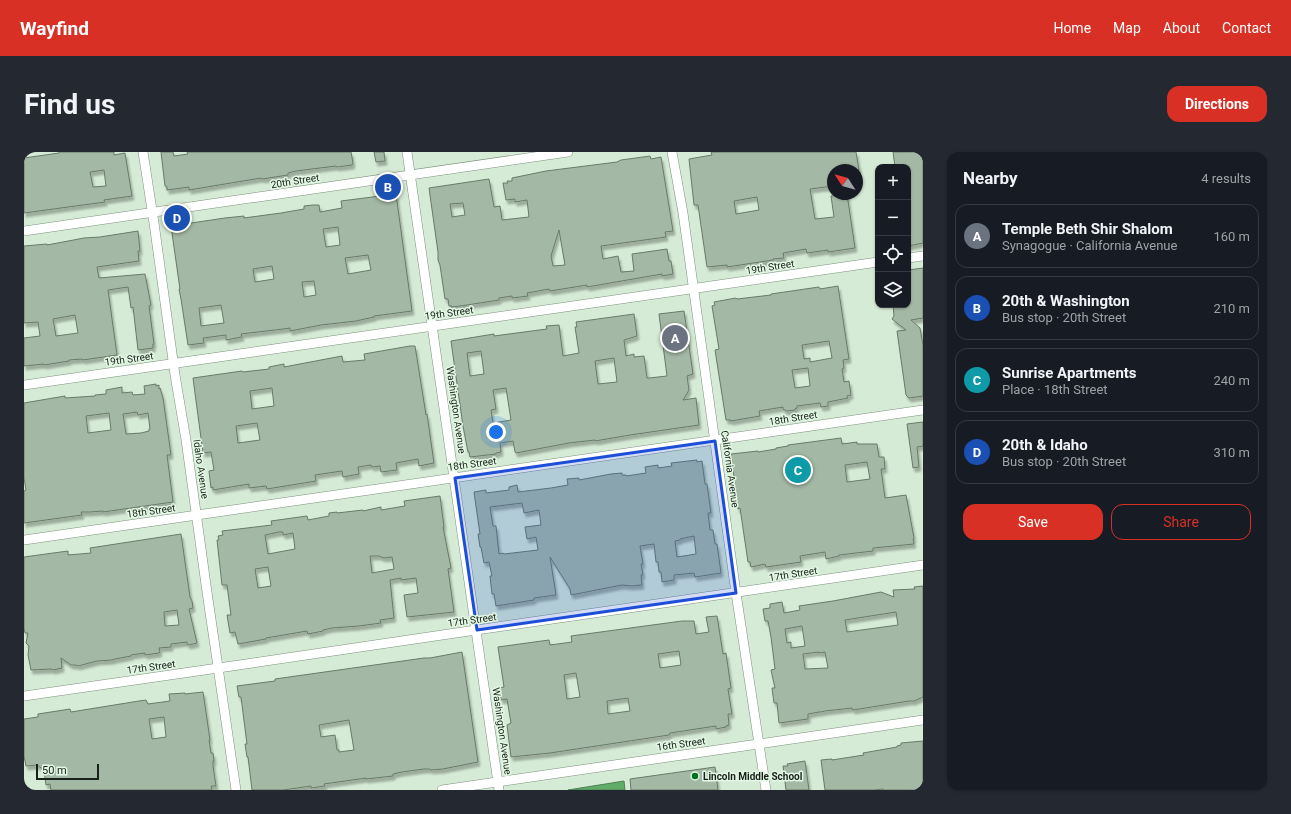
<!DOCTYPE html>
<html lang="en">
<head>
<meta charset="utf-8">
<style>
	:root { --surface:#171b24; --page:#242831; --text:#f1f3f6; --muted:#9ea1a6; --line:#363941; --accent:#d93025 }
	body { margin:0; font-family:Roboto,sans-serif; background:var(--page); color:var(--text) }
	.controls { position:absolute; right:12px; top:12px; display:grid; overflow:hidden; border-radius:8px; box-shadow:0 1px 3px #0004 }
	.controls button { width:36px; height:36px; display:grid; place-items:center; padding:0; border:0; border-bottom:1px solid var(--line); background:var(--surface); color:var(--text); font:20px sans-serif }
	.compass { position:absolute; left:803px; top:12px; width:36px; height:36px; border-radius:50%; background:var(--surface); box-shadow:0 1px 3px #0004; rotate:306deg }
	.scale { position:absolute; left:12px; bottom:10px; width:63px; box-sizing:border-box; padding-left:4px; border:2px solid #192019; border-top:0; font-size:11px; line-height:14px; white-space:nowrap; color:#192019; -webkit-text-stroke:3px #e3f8e4; paint-order:stroke }
	.you { position:absolute; left:472px; top:280px; width:14px; height:14px; margin:-10px; border:3px solid #fff; border-radius:50%; background:#1a73e8; box-shadow:0 0 0 6px #1a73e833 }
	.badge { display:grid; place-items:center; width:26px; height:26px; border-radius:50%; background:var(--accent); color:#fff; font-size:13px; font-weight:700 }
	.pin { position:absolute; translate:-50% -50%; border:2px solid #fff; box-shadow:0 1px 4px #0006 }
	.list { margin:0; padding:0; list-style:none }
	h2 { display:flex; justify-content:space-between; align-items:center; height:52px; margin:0; padding:0 16px; font-size:17px }
	h2 small { font-size:13px; font-weight:400; color:var(--muted) }
	.list li { display:grid; grid-template-columns:26px 1fr auto; gap:12px; align-items:center; box-sizing:border-box; height:64px; margin:0 8px 8px; padding:0 8px; border:1px solid var(--line); border-radius:12px }
	.list b { display:block; font-size:15px; white-space:nowrap }
	.list p { margin:0; font-size:13px; white-space:nowrap; color:var(--muted) }
	.list em { font-size:13px; font-style:normal; color:var(--muted) }
	.actions { display:flex; gap:8px; padding:12px 16px }
	.actions a { flex:1; padding:9px 0; border:1px solid var(--accent); border-radius:12px; text-align:center; font-size:14px; color:var(--accent) }
	.actions .main { background:var(--accent); color:#fff }
	.icon { flex:none; width:22px; height:22px; fill:none; stroke:currentColor; stroke-width:2; stroke-linecap:round; stroke-linejoin:round }
	.map { position:relative; flex:none; width:899px; height:638px; overflow:hidden; border-radius:12px }
	header { display:flex; align-items:center; gap:24px; box-sizing:border-box; height:56px; padding:0 20px; background:var(--accent); color:#fff }
	header strong { font-size:19px }
	nav { display:flex; gap:22px; margin-inline-start:auto; font-size:14px }
	.intro { display:flex; align-items:center; justify-content:space-between; box-sizing:border-box; height:96px; padding:0 24px }
	h1 { margin:0; font-size:28px }
	.button { padding:10px 18px; border-radius:12px; background:var(--accent); color:#fff; font-size:14px; font-weight:700 }
	main { display:flex; gap:24px; padding:0 24px }
	aside { flex:1; background:var(--surface); border-radius:12px; box-shadow:0 1px 3px #0004 }
	.map>svg:first-child { display:block }
</style>
</head>
<body>
<header>
<strong>Wayfind</strong>
<nav><a>Home</a><a>Map</a><a>About</a><a>Contact</a></nav>
</header>
<div class="intro"><h1>Find us</h1><a class="button">Directions</a></div>
<main>
<div class="map">
<svg width="899" height="638" viewBox="0 0 899 638">
	<defs>
		<filter id="shadow"><feDropShadow dx="2" dy="4" stdDeviation="1" flood-color="#0004"/></filter>
	</defs>
	<rect width="100%" height="100%" fill="#d6ebd6"/>
	<!-- water -->
	<polygon fill="#61ac69" stroke="#4b8251" points="600,629 601,638 544,638"/>
	<!-- building -->
	<g fill="#a4b9a5" stroke="#687a68" fill-rule="evenodd" filter="url(#shadow)">
		<path d="M35 0H90V3L101 1 108 44 80 48 81 50 0 61V6L35 1ZM80 18 82 34 69 35 66 20Z"/>
		<polygon points="137,0 149,0 150,4 164,2 163,0 327,0 329,11 328,13 313,15 312,14 272,19 264,21 264,23 238,27 237,26 165,38 165,35 143,38 143,35 141,34"/>
		<polygon points="350,0 360,0 361,9 352,10"/>
		<path d="M687 0H832L835 18H809V34L786 37 791 67 810 65 807 44 823 42 831 96 804 100V98L783 101 782 97 759 101 760 106 749 107V108L703 115V113L683 115 674 53H670L665 7 688 3ZM733 45 735 58 712 62 710 49Z"/>
		<polygon points="869,0 899,0 899,91 884,94 884,15 871,15"/>
		<path d="M626 4 627 7 637 5 649 79 641 80 642 85 577 94 579 107 594 104 597 120 610 119 608 102 643 97 645 109H647L649 122 638 124V122L563 135V133L526 139 525 137 503 141 504 144 488 146V144L475 146V148L443 153 428 155V154H425L424 147H421L416 113 414 108V100L405 36 465 27 470 55 476 54 478 68 505 65 503 48 491 50V47L482 48 479 31H484L483 29H488V26L522 19 593 10 597 8ZM439 51 441 63 428 65 426 52ZM535 78 541 113 529 114 527 104Z"/>
		<path d="M372 42 388 159 350 164V165L332 169 297 173 266 179V176L259 177 217 182 218 185 202 188V183L179 186 180 191 164 193 157 147 155 137H156L147 74 201 66 220 64V66L257 61 280 57V54L289 53H295L296 60 318 56 317 49ZM314 75 316 93 302 95 299 77ZM344 103 347 118 324 122 321 106ZM248 114 250 127 231 130 229 117ZM290 129 292 143 280 145 278 130ZM197 153 200 171 177 174 175 156Z"/>
		<path d="M114 79 116 99H114L115 109 73 115 75 126 121 122 127 153 125 154 130 192H129V196L114 198 109 155 107 156 104 135 84 138 93 203 59 208 58 207 45 208V209L20 213V212L0 214V186L16 184 14 170 0 171V94L23 92V93L60 86 76 85ZM51 163 54 181 32 184 29 167Z"/>
		<polygon points="899,116 899,166 887,168 896,176 899,193 899,244 885,246 882,243 873,179 882,178 868,167 870,164 869,153 884,153 884,118"/>
		<path d="M814 134 825 207 819 208 820 216 818 217 820 230 825 229 827 243 823 244 824 246 804 250V254L797 255 796 251 773 254V256L771 257V258L763 259 759 257V255L735 259 736 264 707 269V268H702L691 198 695 197 688 154 691 153 690 150 712 146 713 147 747 143V142L795 135 796 137ZM805 189 808 206 786 210V206L780 207 778 193ZM784 216 786 234 771 236 768 218Z"/>
		<path d="M660 159 669 222 663 224 665 238 659 248 672 246 675 273 606 283 577 288 571 289V288L545 291 492 301 491 300 489 289 476 291 477 300 472 301V302L446 305 445 300H444L439 274 427 189 470 182V184L523 177 522 174 535 173 539 204 555 201 551 175H553L552 170 610 162 613 184 600 188 602 204 610 202V205L620 204 623 226H625L643 224 635 162ZM457 199 460 222 446 224 443 201ZM590 206 593 230 574 232 571 209ZM482 236 487 268 469 271 467 258 472 257 469 238Z"/>
		<path d="M386 194H391L402 263 403 262 410 311 395 314 394 307 372 311 373 318 357 320 356 314 348 315 347 313 334 315 335 322 319 325 318 319 291 323 292 329 243 337 242 334 225 336V332L189 338V335L187 336 185 319 190 318 187 300 179 301 169 226 218 219 219 220 245 217V215L260 212V215L318 204 319 210 341 208 340 202ZM248 236 250 254 228 257 226 239ZM233 271 236 288 214 291 212 274Z"/>
		<path d="M132 232V234L135 233V237L136 236 139 246 147 303H143L149 350 79 360V359L66 360H57L58 363 0 371V339L2 338 0 326V251L41 244V246L71 244V243L82 242V238L98 235V241L108 240 109 243 121 242 120 234ZM113 260 114 263 124 261 126 277H125V279L117 281 102 282 99 262ZM85 261 87 278 64 281 62 264Z"/>
		<polygon points="899,270 899,294 893,295 895,315 889,316 883,272"/>
		<path d="M817 286 818 292 833 290V292H853L855 305H860L861 317H857L861 346 882 343 890 386 889 387 890 392 849 396V399L815 403V404L802 407 801 400 776 404 777 410 742 415 741 412 727 415 726 410H724L716 356 714 357 707 302 734 299V300L752 297V296L764 294V293ZM843 310 846 327 823 330 821 313Z"/>
		<path d="M673 308V310L678 309 681 332H683L687 361H684L686 378H689L691 392H693L697 421 671 425 670 421 650 423V428L638 430 637 420H635L634 410H632L630 392 616 394 619 412H617L619 423H617L618 433 608 434 598 433 547 443 546 437 526 405 532 443 510 446V448L472 454 470 442H468L466 424H468L465 410 460 411 457 395H456L454 382H456L450 340 462 338V341L485 338V335L493 333 494 340 527 336 544 333 543 327 555 326V328L587 322 598 321V323H602V324L622 321 621 315 634 313V316L648 314 647 311ZM498 351 500 361 515 358 517 373 501 375 503 387 512 385 514 398 480 402 479 401 475 402 472 374H469L466 355ZM670 384 672 402 653 405 651 389 656 388V387Z"/>
		<path d="M416 344 420 375H419L427 416 424 417 430 460 383 465 380 443 394 441 392 426 377 428V426L366 428 370 466 356 468 357 471 335 474 308 476 299 478V479L284 482 283 479 242 486V487L214 492 211 480 206 481 203 463H207L203 433H198L193 388H195L194 384 199 383 198 379 248 373 247 369 283 364 284 368 305 364V361L313 360V361L339 358V359L357 355V358L381 354 380 349ZM255 380H259V383L269 381 271 397 244 402 241 383ZM346 404H355L360 406 368 405 370 417 348 421ZM244 415 247 434 234 436 231 417Z"/>
		<path d="M157 382 166 445 168 449 169 456 165 457 173 491 165 493 163 492V490L147 492V495L135 496 136 500 135 501 121 503V501L107 503V504L91 507 88 508 73 509 54 514 52 513H47L37 506 38 516 29 518 27 517 7 518 4 503 5 494 2 491 4 481H1L0 476V405L44 399V403L67 401 66 396ZM153 458 155 473 141 474 140 460Z"/>
		<path d="M899 434V545L890 549H885L829 558 828 556 801 559 797 560H795L784 562V567L755 571 753 551H750L748 536H751L747 518 751 517 747 485 744 469H741L739 457 746 456V452L758 450 760 461 776 458 775 454 809 449 857 440 870 445 869 438 891 437 890 435ZM872 460 874 473 823 480 821 468ZM778 474 781 494 767 496V490L763 491 761 477ZM795 500V501L801 500 804 516 781 517 779 502Z"/>
		<path d="M693 464 699 502 702 501 707 536 704 537 708 562H704L705 573 702 574V575L692 577V574L646 581 645 583 579 593 526 601 487 605 483 573 487 571 483 547 477 548 475 536 480 535 474 495 525 488 526 493 548 490 547 484 658 469H670L672 482 685 480 682 465ZM655 499 657 513 636 516 634 502ZM552 521 556 545 543 547 540 523ZM604 546 606 559 584 562 583 549Z"/>
		<path d="M438 500 454 610 419 617 407 618 406 617H400L378 620 369 622V624L342 627V626L300 632 301 634 287 636V634L259 638H228L224 605H223L221 592H223L217 545H215L213 534 251 529V527L400 506H406ZM325 568 330 598 315 600V598H313L311 583 297 585 295 573Z"/>
		<path d="M179 540 186 588H185L187 601H189L190 609H189V614L192 634H187L188 638H27L26 632 22 633 20 618 13 613 2 614 0 604V567L14 565V562L46 557 47 560 115 549 122 548 124 552 146 549 145 542 161 541V542ZM140 565 142 585 128 587 125 567Z"/>
		<polygon points="899,589 899,638 859,638 859,637 850,638 801,638 797,608 808,607 808,608 840,603 839,601 873,595 873,594 877,593 877,591"/>
		<polygon points="781,609 785,638 762,638 759,614 764,614 763,612"/>
		<polygon points="691,615 694,638 607,638 606,627"/>
	</g>
	<g fill="none" stroke-linecap="round" stroke-linejoin="round">
		<!-- minor casing -->
		<g stroke="#7d917e" stroke-width="10">
			<g id="minor">
				<polyline points="119,0 130,71 151,223 162,288 183,440 212,638"/>
				<polyline points="383,0 475,638"/>
				<polyline points="648,0 659,61 712,441 742,638"/>
				<path d="M0 79C182 54 363 26 544 0"/>
				<polyline points="884,106 899,104"/>
				<polyline points="0,233 854,110"/>
				<polyline points="0,388 899,258"/>
				<path d="M0 544C151 523 301 500 452 478 601 456 750 436 899 413"/>
				<polyline points="418,638 899,568"/>
			</g>
		</g>
		<!-- minor -->
		<use href="#minor" stroke="#fff" stroke-width="9"/>
	</g>
	<!-- marked area -->
	<path fill="#1d4ed8" fill-opacity="0.2" stroke="#1d4ed8" stroke-width="3" stroke-linejoin="round" d="M691 289 712 441 453 478 431 326Z"/>
	<!-- markers -->
	<circle fill="#007022" stroke="#e3f8e4" stroke-width="1.5" cx="671" cy="624" r="4"/>
	<g text-anchor="middle" dominant-baseline="central" stroke-width="3" stroke-linejoin="round" paint-order="stroke">
		<!-- street labels -->
		<g font-size="10" fill="#192019" stroke="#e3f8e4">
			<text transform="translate(271 29) rotate(-9)">20th Street</text>
			<text transform="translate(746 115) rotate(-9)">19th Street</text>
			<text transform="translate(425 161) rotate(-8)">19th Street</text>
			<text transform="translate(105 207) rotate(-8)">19th Street</text>
			<text transform="translate(432 258) rotate(82)">Washington Avenue</text>
			<text transform="translate(769 266) rotate(-9)">18th Street</text>
			<text transform="translate(448 312) rotate(-8)">18th Street</text>
			<text transform="translate(177 317) rotate(82)">Idaho Avenue</text>
			<text transform="translate(706 317) rotate(82)">California Avenue</text>
			<text transform="translate(127 359) rotate(-8)">18th Street</text>
			<text transform="translate(769 422) rotate(-9)">17th Street</text>
			<text transform="translate(448 468) rotate(-8)">17th Street</text>
			<text transform="translate(127 515) rotate(-8)">17th Street</text>
			<text transform="translate(478 579) rotate(82)">Washington Avenue</text>
			<text transform="translate(657 592) rotate(-8)">16th Street</text>
		</g>
		<!-- poi labels -->
		<g font-size="10" font-weight="bold" fill="#192019" stroke="#e3f8e4" text-anchor="start">
			<text x="679" y="624">Lincoln Middle School</text>
		</g>
	</g>
</svg>
<div class="controls">
<button>+</button>
<button>−</button>
<button><svg class="icon" aria-label="locate" viewBox="0 0 24 24"><circle cx="12" cy="12" r="6"/><path d="M12 2v4M12 18v4M2 12h4M18 12h4"/></svg></button>
<button><svg class="icon" aria-label="layers" viewBox="0 0 24 24"><path d="M12 4l9 5-9 5-9-5zM3 14l9 5 9-5"/></svg></button>
</div>
<svg class="compass" viewBox="-18 -18 36 36"><path d="M0-13l5 13h-10z" fill="#e53935"/><path d="M0 13l5-13h-10z" fill="#9ea1a6"/></svg>
<div class="scale">50 m</div>
<div class="you"></div>
<div class="pin badge" style="left:651px;top:186px;background:#6b7280">A</div>
<div class="pin badge" style="left:364px;top:35px;background:#1a4fb4">B</div>
<div class="pin badge" style="left:774px;top:318px;background:#0f9aa8">C</div>
<div class="pin badge" style="left:153px;top:66px;background:#1a4fb4">D</div>
</div>
<aside>
<h2>Nearby<small>4 results</small></h2>
<ul class="list">
<li><span class="badge" style="background:#6b7280">A</span><div><b>Temple Beth Shir Shalom</b><p>Synagogue · California Avenue</p></div><em>160 m</em></li>
<li><span class="badge" style="background:#1a4fb4">B</span><div><b>20th &amp; Washington</b><p>Bus stop · 20th Street</p></div><em>210 m</em></li>
<li><span class="badge" style="background:#0f9aa8">C</span><div><b>Sunrise Apartments</b><p>Place · 18th Street</p></div><em>240 m</em></li>
<li><span class="badge" style="background:#1a4fb4">D</span><div><b>20th &amp; Idaho</b><p>Bus stop · 20th Street</p></div><em>310 m</em></li>
</ul>
<div class="actions"><a class="main">Save</a><a>Share</a></div>
</aside>
</main>
</body>
</html>
